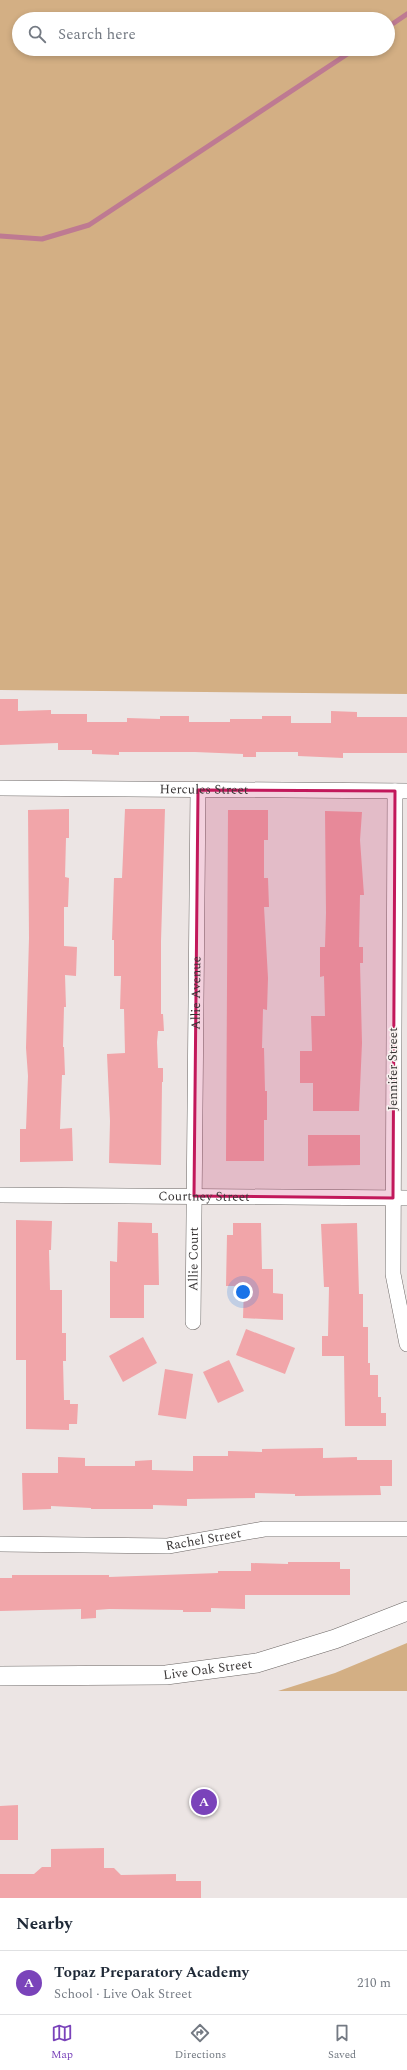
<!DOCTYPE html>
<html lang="en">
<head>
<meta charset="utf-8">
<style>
	:root { --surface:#fff; --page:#f2f2f3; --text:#1f2937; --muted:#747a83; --line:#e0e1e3; --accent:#7a43ba }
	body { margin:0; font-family:Spectral,serif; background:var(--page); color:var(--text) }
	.you { position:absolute; left:243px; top:1292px; width:14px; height:14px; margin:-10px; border:3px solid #fff; border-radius:50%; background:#1a73e8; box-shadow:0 0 0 6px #1a73e833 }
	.badge { display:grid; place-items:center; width:26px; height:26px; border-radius:50%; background:var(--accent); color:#fff; font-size:13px; font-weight:700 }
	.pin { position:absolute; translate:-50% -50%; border:2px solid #fff; box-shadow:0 1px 4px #0006 }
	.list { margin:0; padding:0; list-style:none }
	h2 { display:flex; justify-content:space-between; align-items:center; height:52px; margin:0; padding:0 16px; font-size:17px }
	h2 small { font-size:13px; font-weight:400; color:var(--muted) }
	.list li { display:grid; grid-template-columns:26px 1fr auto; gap:12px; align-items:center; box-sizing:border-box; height:64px; padding:0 16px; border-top:1px solid var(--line) }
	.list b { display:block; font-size:15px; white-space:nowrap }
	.list p { margin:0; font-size:13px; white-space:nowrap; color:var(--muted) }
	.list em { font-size:13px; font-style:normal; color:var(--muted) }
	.icon { flex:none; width:22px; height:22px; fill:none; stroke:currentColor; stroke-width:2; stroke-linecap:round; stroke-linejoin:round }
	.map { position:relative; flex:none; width:407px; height:1898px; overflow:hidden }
	.search { position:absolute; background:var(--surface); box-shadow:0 2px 6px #0003; left:12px; right:12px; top:12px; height:44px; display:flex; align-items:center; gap:10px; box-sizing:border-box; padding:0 14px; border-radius:22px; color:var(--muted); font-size:15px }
	.sheet { height:116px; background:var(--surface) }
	nav { display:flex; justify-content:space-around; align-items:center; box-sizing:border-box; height:56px; border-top:1px solid var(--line); background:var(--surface); font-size:11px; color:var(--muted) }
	nav a { display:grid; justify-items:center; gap:2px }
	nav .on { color:var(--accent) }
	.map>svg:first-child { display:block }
</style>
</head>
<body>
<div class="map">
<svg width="407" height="1898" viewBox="0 0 407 1898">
	<rect width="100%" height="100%" fill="#ece5e4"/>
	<!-- green -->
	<g fill="#d3af84" fill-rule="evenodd">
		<path d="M0 0H407V694L0 690ZM19 19H388V49H19Z"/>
		<polygon points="407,1643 407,1691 278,1691 335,1673"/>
	</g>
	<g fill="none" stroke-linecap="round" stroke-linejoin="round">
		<!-- stream -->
		<g stroke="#be7a92" stroke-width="5">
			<polyline points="388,27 407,14"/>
			<polyline points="0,236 42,239 89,225 355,49"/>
		</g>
	</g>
	<!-- building -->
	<g fill="#f1a5a9">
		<polygon points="0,699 18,699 18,711 51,710 51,714 87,714 87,722 127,722 127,718 160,719 160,716 189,716 189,722 230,722 230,719 262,719 262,716 291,716 291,723 331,723 331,711 357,712 357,717 407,717 407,753 343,753 343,758 298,756 298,752 256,752 256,757 243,757 243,754 195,752 119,752 119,755 92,754 92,750 58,750 58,743 0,745"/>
		<polygon points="69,809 69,838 66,838 65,877 69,878 68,907 64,907 64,946 77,947 76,976 65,975 66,1007 64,1007 63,1047 64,1047 65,1075 62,1075 60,1129 72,1128 73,1161 20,1162 20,1129 26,1129 28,1076 26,1048 29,938 28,810"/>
		<polygon points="125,809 165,809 161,941 161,1014 163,1014 164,1031 158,1031 157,1042 158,1068 163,1068 163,1082 162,1082 161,1165 109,1163 110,1121 107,1054 125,1053 124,1009 120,1009 121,976 114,976 114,940 112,940 114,878 122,878"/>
		<polygon points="228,810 268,810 268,840 264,840 264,878 268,878 269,907 264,907 268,978 267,1010 263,1009 262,1048 264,1048 265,1091 267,1091 267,1120 264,1120 264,1161 226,1161"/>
		<polygon points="325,811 362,812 360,840 364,895 360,895 359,947 363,947 363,963 360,963 362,1043 359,1111 313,1111 313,1083 300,1083 300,1051 312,1051 311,1016 325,1016 324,976 320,977 320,947 325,947 326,913"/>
		<polygon points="308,1135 360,1135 360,1165 308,1166"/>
		<polygon points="16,1220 52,1221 51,1250 49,1250 50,1290 62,1290 62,1333 66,1333 66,1361 63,1361 64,1400 70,1400 70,1404 78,1404 77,1424 69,1424 69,1430 26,1429 26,1360 16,1360"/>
		<polygon points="118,1222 152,1223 152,1233 158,1233 159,1285 144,1285 144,1318 110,1318 110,1261 117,1262"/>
		<polygon points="233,1223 261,1223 262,1269 273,1269 273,1293 283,1294 283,1320 243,1318 244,1286 226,1286 227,1235 233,1235"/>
		<polygon points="357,1223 359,1294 363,1294 363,1327 368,1327 368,1363 370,1363 370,1375 378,1375 378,1397 381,1397 381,1413 386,1413 386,1426 345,1426 344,1356 322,1356 322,1336 328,1336 329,1287 324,1287 321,1224"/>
		<polygon points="246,1329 295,1348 285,1374 236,1355"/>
		<polygon points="143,1337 157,1363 123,1382 109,1356"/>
		<polygon points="229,1360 244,1391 218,1403 203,1372"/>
		<polygon points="165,1369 193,1374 186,1419 158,1415"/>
		<polygon points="323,1448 323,1458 357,1457 357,1460 392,1460 392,1486 380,1486 381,1495 295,1496 295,1494 255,1493 255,1498 187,1499 187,1506 153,1505 153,1509 91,1509 91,1508 51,1506 51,1509 23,1510 22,1473 58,1473 58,1457 85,1458 85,1466 135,1466 135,1461 152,1460 152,1470 193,1471 193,1456 228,1456 228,1451 262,1452 262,1449"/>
		<polygon points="288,1562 340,1562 340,1569 350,1569 350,1595 245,1595 245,1609 211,1608 211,1612 183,1612 183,1610 109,1609 96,1610 96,1618 81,1619 81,1609 0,1611 0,1578 12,1578 12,1575 109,1575 109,1577 218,1573 218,1571 251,1571 251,1563 288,1564"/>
		<polygon points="18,1805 18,1840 0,1840 0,1806"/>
		<polygon points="104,1848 104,1868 114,1868 121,1875 176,1874 176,1881 201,1881 201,1898 0,1898 0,1874 34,1874 42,1867 51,1867 51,1849"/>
	</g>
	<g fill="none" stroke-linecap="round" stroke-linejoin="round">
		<!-- minor casing -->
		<g stroke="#6c6765" stroke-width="16">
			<g id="minor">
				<path id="s1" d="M0 788 407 791"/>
				<polyline points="395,791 393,1274 407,1344"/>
				<path id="s2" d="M0 1195 407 1198"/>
				<path id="s3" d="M193 1322 198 790"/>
				<path id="s4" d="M0 1544 168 1546 264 1529H407"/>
			</g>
		</g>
		<!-- tertiary casing -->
		<g stroke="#6c6765" stroke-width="20">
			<g id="tertiary">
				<path id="s5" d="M0 1676 166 1675 257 1663 335 1639 407 1611"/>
			</g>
		</g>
		<!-- minor -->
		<use href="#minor" stroke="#fff" stroke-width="15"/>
		<!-- tertiary -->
		<use href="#tertiary" stroke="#fff" stroke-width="19"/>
	</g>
	<!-- marked area -->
	<path fill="#c2185b" fill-opacity="0.2" stroke="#c2185b" stroke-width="3" stroke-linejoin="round" d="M198 790 395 791 393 1198 194 1196Z"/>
	<g text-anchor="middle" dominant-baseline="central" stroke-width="3" stroke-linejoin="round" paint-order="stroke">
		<!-- street labels -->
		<g font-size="13" fill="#393636" stroke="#f9f3f1">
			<text stroke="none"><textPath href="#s1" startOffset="204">Hercules Street</textPath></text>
			<text stroke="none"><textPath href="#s3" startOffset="329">Allie Avenue</textPath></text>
			<text transform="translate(393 1069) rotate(-90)">Jennifer Street</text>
			<text stroke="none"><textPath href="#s2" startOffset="204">Courtney Street</textPath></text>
			<text stroke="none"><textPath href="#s3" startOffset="63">Allie Court</textPath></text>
			<text stroke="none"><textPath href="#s4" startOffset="204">Rachel Street</textPath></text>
			<text stroke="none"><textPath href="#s5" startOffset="208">Live Oak Street</textPath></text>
		</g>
	</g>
</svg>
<div class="you"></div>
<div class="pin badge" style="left:204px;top:1802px">A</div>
<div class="search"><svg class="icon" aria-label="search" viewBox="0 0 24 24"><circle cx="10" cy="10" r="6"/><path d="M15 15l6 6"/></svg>Search here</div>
</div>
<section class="sheet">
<h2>Nearby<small></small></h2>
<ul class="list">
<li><span class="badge">A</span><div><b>Topaz Preparatory Academy</b><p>School · Live Oak Street</p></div><em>210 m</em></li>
</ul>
</section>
<nav>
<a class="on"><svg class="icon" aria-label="map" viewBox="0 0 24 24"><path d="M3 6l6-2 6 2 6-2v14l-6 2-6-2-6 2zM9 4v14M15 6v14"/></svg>Map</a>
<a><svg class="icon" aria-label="directions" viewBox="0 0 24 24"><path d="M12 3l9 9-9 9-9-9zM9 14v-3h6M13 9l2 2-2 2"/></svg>Directions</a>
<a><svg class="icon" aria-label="saved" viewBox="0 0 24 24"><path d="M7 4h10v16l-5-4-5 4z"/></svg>Saved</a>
</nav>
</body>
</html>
